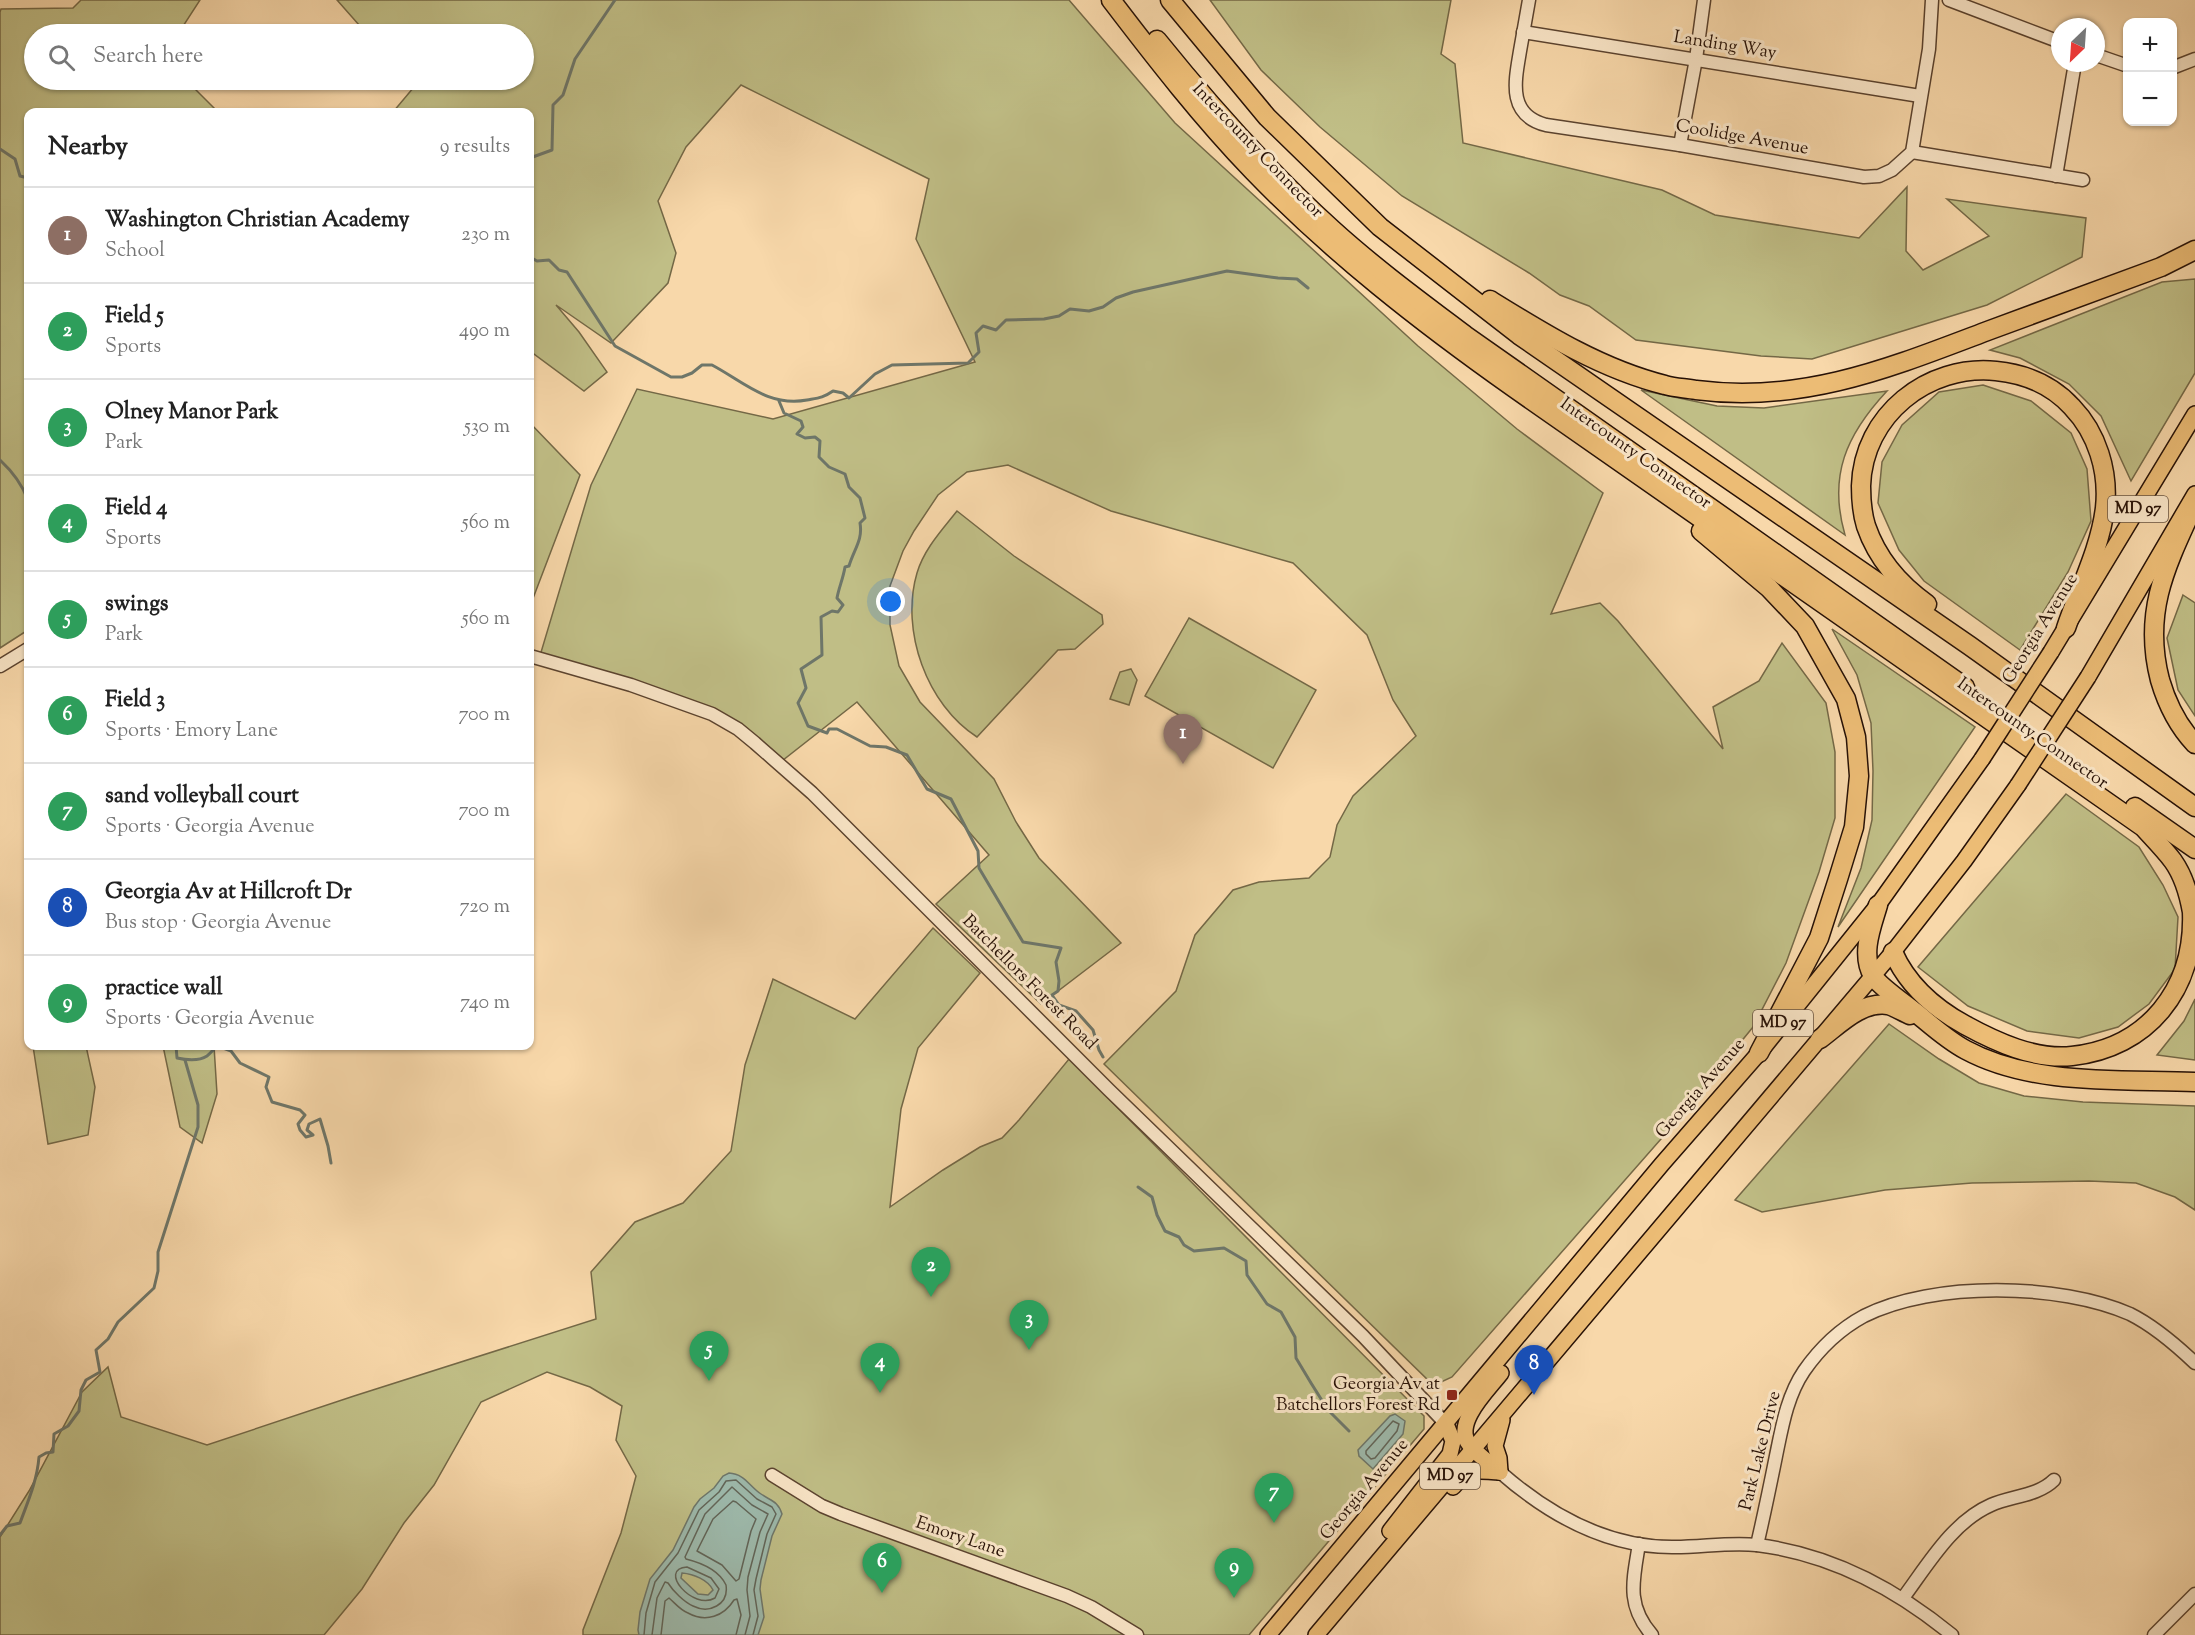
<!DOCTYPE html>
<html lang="en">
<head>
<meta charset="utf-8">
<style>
	:root { --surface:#fff; --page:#f6f6f6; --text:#222; --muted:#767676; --line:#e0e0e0; --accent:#8f2418 }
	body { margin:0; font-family:"Sorts Mill Goudy",serif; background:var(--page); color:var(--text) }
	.controls { position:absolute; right:18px; top:18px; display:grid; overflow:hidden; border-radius:12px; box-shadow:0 2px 4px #0004 }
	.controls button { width:54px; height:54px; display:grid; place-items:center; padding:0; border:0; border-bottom:2px solid var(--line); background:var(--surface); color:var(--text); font:30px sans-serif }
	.compass { position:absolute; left:2051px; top:18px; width:54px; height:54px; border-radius:50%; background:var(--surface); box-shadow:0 2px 4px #0004; rotate:205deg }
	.you { position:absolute; left:891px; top:602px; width:21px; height:21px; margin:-15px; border:4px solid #fff; border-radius:50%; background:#1a73e8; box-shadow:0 0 0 9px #1a73e833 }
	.badge { display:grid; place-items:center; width:39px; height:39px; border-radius:50%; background:var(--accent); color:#fff; font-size:20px; font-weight:700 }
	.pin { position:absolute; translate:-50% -50px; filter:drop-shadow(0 2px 3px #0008) }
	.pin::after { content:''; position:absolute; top:32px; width:21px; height:18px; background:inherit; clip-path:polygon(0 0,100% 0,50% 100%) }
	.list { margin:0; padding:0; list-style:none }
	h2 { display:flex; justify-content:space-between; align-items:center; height:78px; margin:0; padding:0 24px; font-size:26px }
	h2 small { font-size:20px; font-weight:400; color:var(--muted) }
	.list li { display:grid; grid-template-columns:39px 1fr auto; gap:18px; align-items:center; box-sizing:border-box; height:96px; padding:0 24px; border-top:2px solid var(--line) }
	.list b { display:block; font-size:22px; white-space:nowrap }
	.list p { margin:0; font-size:20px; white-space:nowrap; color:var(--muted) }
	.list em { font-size:20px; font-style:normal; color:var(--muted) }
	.icon { flex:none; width:33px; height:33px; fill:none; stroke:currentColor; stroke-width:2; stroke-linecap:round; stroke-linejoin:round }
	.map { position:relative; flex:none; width:2195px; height:1635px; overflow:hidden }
	.search { position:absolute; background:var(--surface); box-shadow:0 2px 4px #0004; left:24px; top:24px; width:510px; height:66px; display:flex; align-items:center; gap:15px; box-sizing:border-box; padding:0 21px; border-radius:33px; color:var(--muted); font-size:22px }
	.panel { position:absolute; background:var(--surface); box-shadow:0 2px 4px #0004; left:24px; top:108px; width:510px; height:942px; border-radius:12px }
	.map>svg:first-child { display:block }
</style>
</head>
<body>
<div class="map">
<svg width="2195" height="1635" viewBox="0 0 2195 1635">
	<rect width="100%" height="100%" fill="#f8d8aa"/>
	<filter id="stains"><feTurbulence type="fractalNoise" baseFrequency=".00333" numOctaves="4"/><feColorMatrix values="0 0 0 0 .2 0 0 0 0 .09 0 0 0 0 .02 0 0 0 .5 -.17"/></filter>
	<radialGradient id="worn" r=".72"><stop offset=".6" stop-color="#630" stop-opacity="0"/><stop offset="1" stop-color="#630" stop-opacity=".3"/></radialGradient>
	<!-- green -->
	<g fill="#c0be86" stroke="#746846" stroke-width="1.5">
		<polygon points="81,0 200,0 178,34 34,34 34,80 186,80 218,112 28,112 28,630 0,648 0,12 1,9 73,8"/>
		<polygon points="337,0 1069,0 1175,123 1418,346 1517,429 1603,493 1551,614 1600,603 1618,621 1723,749 1713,707 1759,681 1782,643 1826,703 1835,752 1835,818 1819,872 1786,963 1753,1027 1668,1131 1452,1377 1437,1384 1428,1380 1104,1064 1176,991 1195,935 1233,890 1259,882 1309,878 1330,857 1337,825 1353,796 1416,736 1393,700 1367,635 1293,563 1111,511 1008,465 967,472 938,495 914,531 903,551 890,586 890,625 899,666 920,702 994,779 1016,822 1039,858 1121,943 1041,1004 936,904 989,855 857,702 778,764 738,729 539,659 591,485 637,389 773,419 975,362 916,239 929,179 741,85 686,147 658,201 676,253 668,283 611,343 556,305 579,332 607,372 584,391 530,351 530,112 393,112 414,87 408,80 524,80 524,34 367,34"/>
		<polygon points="1210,0 1451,0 1441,54 1455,64 1463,143 1662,190 1715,215 1859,238 1907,187 1906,251 1923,270 1989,236 1947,199 2086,218 2082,257 1987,305 1812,359 1761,356 1636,340 1589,306 1560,295 1529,273 1402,196 1320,127 1261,70"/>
		<polygon points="2195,279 2195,373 2131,481 2101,416 2069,384 2020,358 1990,350 2162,282"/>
		<polygon points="1983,385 2031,401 2071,433 2087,469 2091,521 2068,572 2020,650 1924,581 1899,550 1878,503 1882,462 1902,425 1939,392"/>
		<path d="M1641 390 1717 406 1764 408 1887 391C1846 435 1828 476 1845 535Z"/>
		<polygon points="530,423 580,475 532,601 530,601"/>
		<path d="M957 511 1014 556 1102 615 1103 624 1075 649 1058 650 977 737C927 705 900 631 917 573 924 549 942 530 957 511Z"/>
		<polygon points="2183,595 2195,603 2195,716 2178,690 2167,638"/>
		<polygon points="1189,618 1316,690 1273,768 1145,696"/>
		<polygon points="1832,629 1975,727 1838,927 1861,868 1872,820 1873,771 1871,723 1857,675"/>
		<polygon points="1131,669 1137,680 1129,705 1110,699 1120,672"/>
		<polygon points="2066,794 2139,847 2163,885 2178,917 2175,969 2149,1004 2118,1027 2079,1038 2027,1031 1968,1006 1918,967"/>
		<polygon points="933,928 980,973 918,1048 901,1109 890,1207 943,1170 980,1147 1002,1138 1019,1120 1069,1059 1424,1416 1424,1429 1249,1635 583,1635 583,1630 621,1533 636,1476 616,1440 622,1406 590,1387 547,1372 481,1402 434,1485 404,1523 362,1589 324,1635 0,1635 0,1537 29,1491 82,1392 108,1367 121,1417 207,1445 354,1396 596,1319 591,1272 635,1222 683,1203 731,1151 745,1065 773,979 855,1019"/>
		<polygon points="2195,999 2195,1060 2157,1055 2184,1021"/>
		<polygon points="1889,1024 1939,1059 1979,1083 2024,1096 2083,1102 2195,1106 2195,1210 2175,1197 2136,1183 2089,1181 1972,1183 1885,1190 1762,1212 1735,1200"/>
		<polygon points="33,1046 86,1046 95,1087 88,1135 48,1144"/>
		<polygon points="163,1046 214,1046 217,1094 202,1143 180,1127"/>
	</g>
	<!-- water -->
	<g fill="#9db9ab" stroke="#6e7669" stroke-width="1.5" fill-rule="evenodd">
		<polygon points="1395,1414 1405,1421 1403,1434 1373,1469 1359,1456 1358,1450 1390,1416"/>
		<path d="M729 1473C745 1474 749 1486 761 1494 771 1501 778 1501 782 1514L772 1536 761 1580 760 1589 764 1617 758 1635H639L638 1630 640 1612 650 1579 673 1550 694 1507 700 1499 714 1488 723 1476ZM682 1573C694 1574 708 1580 713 1590L708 1595 698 1594 681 1578Z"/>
	</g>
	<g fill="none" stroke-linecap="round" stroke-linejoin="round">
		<!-- shore -->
		<g stroke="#626558" stroke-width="1.5">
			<polygon points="1393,1421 1399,1424 1397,1431 1375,1458 1371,1459 1366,1454 1366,1451"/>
			<polygon points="733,1501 736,1502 756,1519 751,1531 739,1579 736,1581 722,1565 697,1551 713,1519"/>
			<path d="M687 1567 711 1578 719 1589 715 1598C693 1611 657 1569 687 1567Z"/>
			<polyline points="644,1635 646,1613 655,1582 678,1553 699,1510 719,1492 726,1481 736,1480 757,1499 772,1507 776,1514 767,1534 756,1579 754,1590 758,1616 753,1635"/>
			<path d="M652 1635 657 1598 665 1582 668 1583C673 1591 684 1602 693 1606 709 1614 729 1605 726 1585 719 1570 702 1563 686 1559L685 1557 705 1514 732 1487 752 1505 768 1514 760 1532 748 1577 747 1590 750 1616 745 1635"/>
			<path d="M661 1635 665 1601 669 1598C675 1603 680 1610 688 1613 706 1623 724 1616 734 1600L737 1599 741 1615 736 1635"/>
		</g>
		<!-- stream -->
		<g stroke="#6e7669" stroke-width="3">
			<polyline points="0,149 15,159 20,176 28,178"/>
			<polyline points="530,158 552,150 553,105 563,95 575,59 615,0"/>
			<path d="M530 257 537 261 549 260 559 270 567 272 615 346 671 377H682L692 373 702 365H712C744 382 768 407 807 400 818 398 823 398 833 391L843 393 849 398 875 374 892 365 968 363 979 352 976 333 983 326 996 330 1006 320 1044 319 1059 316 1070 309 1089 311 1103 307 1116 298 1133 292 1227 271 1278 278 1297 279 1308 288"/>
			<path d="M779 401 784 413 801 421 803 427 797 434 805 438 815 437 820 441 819 457 829 467 845 474 849 487 860 498 865 518 860 523C863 540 854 549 849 566L845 567C843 579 839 587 837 598L843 605 838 612 832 611 821 617 822 655 801 669 806 688 798 703 808 726 827 733 829 729H837L870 746 886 747 907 755 927 789 951 799 978 851 979 868 1023 942 1061 948 1056 962 1059 981 1058 991 1052 995 1059 1005 1076 1011 1093 1030 1099 1050 1103 1057"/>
			<path d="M0 460C13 472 22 484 28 500"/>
			<path d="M176 1046 177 1058C186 1060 198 1062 207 1056 211 1053 213 1049 218 1046L231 1051 240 1063 269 1077 266 1087 272 1102 300 1110 305 1115 298 1124 300 1130 306 1137 313 1135 307 1130 309 1124 320 1119 328 1146 331 1163"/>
			<polyline points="1138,1187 1152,1197 1157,1215 1165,1231 1179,1237 1184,1245 1194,1251 1224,1248 1246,1261 1247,1275 1267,1304 1281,1312 1295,1337 1296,1358 1311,1383 1328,1410 1349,1431"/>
			<path d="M0 1535 7 1526 20 1523C28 1501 37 1481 39 1457L46 1453 53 1452 54 1434 68 1426 79 1411 81 1390 86 1380 100 1372 96 1350 108 1339 118 1322 154 1288 158 1271V1252L198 1127V1105L185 1060"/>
		</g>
		<!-- minor casing -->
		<g stroke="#5b432f" stroke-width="15">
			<g id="minor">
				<path d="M1529 0C1526 17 1523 34 1520 51 1515 81 1507 115 1546 125L1680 145 1864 177 1879 176 1892 170 1912 152 1929 49 1932 0"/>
				<polyline points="1949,0 2060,42"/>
				<polyline points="1523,32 1920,96"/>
				<polyline points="2096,55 2128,66"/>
				<polyline points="2172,68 2195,59"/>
				<polyline points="1680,145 1696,59 1704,0"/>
				<polyline points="1912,152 2083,180"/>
				<polyline points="2056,176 2075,63"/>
				<polyline points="530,656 631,685 712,714 738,729 755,743 812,793 1109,1090 1363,1336 1446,1424"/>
				<polyline points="0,666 28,649"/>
				<path d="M1500 1472C1549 1515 1609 1548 1675 1547 1703 1547 1730 1542 1757 1545 1830 1554 1896 1589 1952 1635"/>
				<polyline points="772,1475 822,1506 841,1514 1067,1596 1091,1607 1137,1635"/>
				<path d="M1639 1544C1633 1581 1626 1605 1652 1635"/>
				<path d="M1757 1545C1764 1515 1770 1486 1776 1456 1782 1427 1787 1396 1804 1371 1820 1348 1840 1329 1864 1316 1933 1281 2060 1283 2130 1314 2154 1326 2175 1344 2195 1363"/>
				<path d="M1903 1598C1927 1566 1952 1522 1991 1505 2011 1496 2038 1496 2054 1480"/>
				<polyline points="2154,1635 2195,1594"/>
			</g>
		</g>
		<!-- major casing -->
		<g stroke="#271106" stroke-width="18">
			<g id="major">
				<polyline points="2051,652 2195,414"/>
				<polyline points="2088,677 2195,494"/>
				<path d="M1500 1472C1490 1463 1477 1455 1469 1444 1453 1423 1488 1390 1501 1373"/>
				<polyline points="1500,1472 1499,1458 1495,1446 1502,1420"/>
				<path d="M1453 1487C1471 1466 1475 1471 1500 1472"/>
				<polyline points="1390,1531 1450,1454 1453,1441 1446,1424"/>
				<polyline points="1268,1635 1662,1164 1759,1053 1878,905 1982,759"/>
				<polyline points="1316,1635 1893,952 1964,861 2018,785"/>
			</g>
		</g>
		<!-- highway casing -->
		<g stroke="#271106" stroke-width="21">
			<g id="highway">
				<path d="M1111 0C1156 59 1202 118 1253 171 1332 253 1422 323 1514 388L2143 827C2153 838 2164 849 2173 861 2183 875 2189 895 2192 912 2195 990 2147 1048 2072 1056 2035 1060 1996 1042 1965 1025 1934 1008 1907 984 1893 952"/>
				<polyline points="1170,0 1267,117 1380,227 1519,335 1970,646 2195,807"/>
				<path d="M1157 40C1211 107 1269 172 1333 230 1375 268 1420 301 1465 335L1965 687"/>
				<path d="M1490 300C1545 334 1601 369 1665 385 1675 388 1686 388 1696 390 1804 404 1892 367 1990 330 2047 309 2104 288 2161 267L2195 250"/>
				<path d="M2195 503C2167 564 2142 611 2160 680 2167 704 2178 726 2195 744"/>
				<polyline points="1701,531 1769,588 1805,626 1846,699 1856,737 1859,776 1854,827 1838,879 1819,938 1759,1053"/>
				<path d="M1927 604C1900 585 1877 558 1866 526 1862 513 1861 499 1861 486 1863 415 1928 364 1996 371 2026 374 2052 385 2072 407 2097 433 2109 471 2105 508 2100 549 2079 589 2066 628"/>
				<polyline points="2135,807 2195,849"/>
				<path d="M1878 905C1872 926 1860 954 1873 976 1879 986 1904 1003 1915 1012 1931 1025 1947 1040 1966 1050 2033 1086 2121 1079 2195 1082"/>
				<path d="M1820 1039C1839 1025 1861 1001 1888 1005 1895 1007 1903 1012 1910 1015"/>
			</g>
		</g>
		<!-- minor -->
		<use href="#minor" stroke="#fae6c8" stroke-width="12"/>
		<!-- major -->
		<use href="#major" stroke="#ecbc75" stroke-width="15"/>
		<!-- highway -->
		<use href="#highway" stroke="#ecbc75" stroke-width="18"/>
		<!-- major-bridge casing -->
		<g stroke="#271106" stroke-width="18" stroke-linecap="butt">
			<g id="major-bridge">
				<polyline points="1982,759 2051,652"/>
				<polyline points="2018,785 2088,677"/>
			</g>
		</g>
		<!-- major-bridge -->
		<use href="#major-bridge" stroke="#ecbc75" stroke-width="15"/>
	</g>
	<!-- markers -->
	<rect fill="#8f2418" stroke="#fae6c8" stroke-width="2" x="1446" y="1389" width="12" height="12" rx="3"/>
	<g text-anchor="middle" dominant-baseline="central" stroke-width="6" stroke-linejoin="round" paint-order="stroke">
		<!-- shield labels -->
		<g fill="#fae6c8" stroke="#665140" stroke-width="1.5">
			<rect x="2108" y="496" width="60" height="26" rx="4.5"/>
			<rect x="1753" y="1010" width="60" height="26" rx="4.5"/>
			<rect x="1420" y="1463" width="60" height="26" rx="4.5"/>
		</g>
		<g font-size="16" font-weight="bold" fill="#271106">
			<text x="2138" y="509">MD 97</text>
			<text x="1783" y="1023">MD 97</text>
			<text x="1450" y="1476">MD 97</text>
		</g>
		<!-- street labels -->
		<g font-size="18" fill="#271106" stroke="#fae6c8">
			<text transform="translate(1725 46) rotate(9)">Landing Way</text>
			<text transform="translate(1742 138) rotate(10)">Coolidge Avenue</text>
			<text transform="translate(1257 151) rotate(46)">Intercounty Connector</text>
			<text transform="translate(1635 454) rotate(35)">Intercounty Connector</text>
			<text transform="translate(2041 629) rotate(-58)">Georgia Avenue</text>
			<text transform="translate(2032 734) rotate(35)">Intercounty Connector</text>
			<text transform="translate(1029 983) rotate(45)">Batchellors Forest Road</text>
			<text transform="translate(1701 1089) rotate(-49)">Georgia Avenue</text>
			<text transform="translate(1761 1451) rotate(-76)">Park Lake Drive</text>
			<text transform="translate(1365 1490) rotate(-50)">Georgia Avenue</text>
			<text transform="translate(960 1538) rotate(19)">Emory Lane</text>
		</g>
		<!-- poi labels -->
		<g font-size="18" fill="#271106" stroke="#fae6c8" text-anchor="end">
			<text x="1440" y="1385">Georgia Av at<tspan x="1440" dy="21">Batchellors Forest Rd</tspan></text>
		</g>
	</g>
	<rect width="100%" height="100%" filter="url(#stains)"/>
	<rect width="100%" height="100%" fill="url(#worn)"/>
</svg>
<div class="controls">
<button>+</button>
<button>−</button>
</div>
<svg class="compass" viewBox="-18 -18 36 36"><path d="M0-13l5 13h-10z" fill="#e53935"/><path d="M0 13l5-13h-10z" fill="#767676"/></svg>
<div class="you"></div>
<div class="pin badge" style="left:1183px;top:764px;background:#8d6e63">1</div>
<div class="pin badge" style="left:931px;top:1297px;background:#2e9e5b">2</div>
<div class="pin badge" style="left:1029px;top:1350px;background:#2e9e5b">3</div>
<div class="pin badge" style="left:880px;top:1393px;background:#2e9e5b">4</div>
<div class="pin badge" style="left:709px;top:1381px;background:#2e9e5b">5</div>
<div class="pin badge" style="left:882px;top:1593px;background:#2e9e5b">6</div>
<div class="pin badge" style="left:1274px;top:1523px;background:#2e9e5b">7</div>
<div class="pin badge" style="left:1534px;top:1395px;background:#1a4fb4">8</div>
<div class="pin badge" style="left:1234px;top:1598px;background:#2e9e5b">9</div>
<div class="search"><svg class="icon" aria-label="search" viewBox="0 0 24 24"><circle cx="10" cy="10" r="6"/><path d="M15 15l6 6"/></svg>Search here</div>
<section class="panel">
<h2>Nearby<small>9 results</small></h2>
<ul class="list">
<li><span class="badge" style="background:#8d6e63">1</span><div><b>Washington Christian Academy</b><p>School</p></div><em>230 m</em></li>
<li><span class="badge" style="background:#2e9e5b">2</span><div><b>Field 5</b><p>Sports</p></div><em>490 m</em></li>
<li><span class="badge" style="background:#2e9e5b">3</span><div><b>Olney Manor Park</b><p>Park</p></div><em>530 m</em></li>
<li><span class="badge" style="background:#2e9e5b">4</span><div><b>Field 4</b><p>Sports</p></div><em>560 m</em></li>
<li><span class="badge" style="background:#2e9e5b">5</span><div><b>swings</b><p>Park</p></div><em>560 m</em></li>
<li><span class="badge" style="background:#2e9e5b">6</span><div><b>Field 3</b><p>Sports · Emory Lane</p></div><em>700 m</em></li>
<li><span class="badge" style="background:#2e9e5b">7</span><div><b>sand volleyball court</b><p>Sports · Georgia Avenue</p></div><em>700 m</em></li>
<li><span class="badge" style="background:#1a4fb4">8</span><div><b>Georgia Av at Hillcroft Dr</b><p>Bus stop · Georgia Avenue</p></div><em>720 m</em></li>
<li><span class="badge" style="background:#2e9e5b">9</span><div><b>practice wall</b><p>Sports · Georgia Avenue</p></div><em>740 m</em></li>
</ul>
</section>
</div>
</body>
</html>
